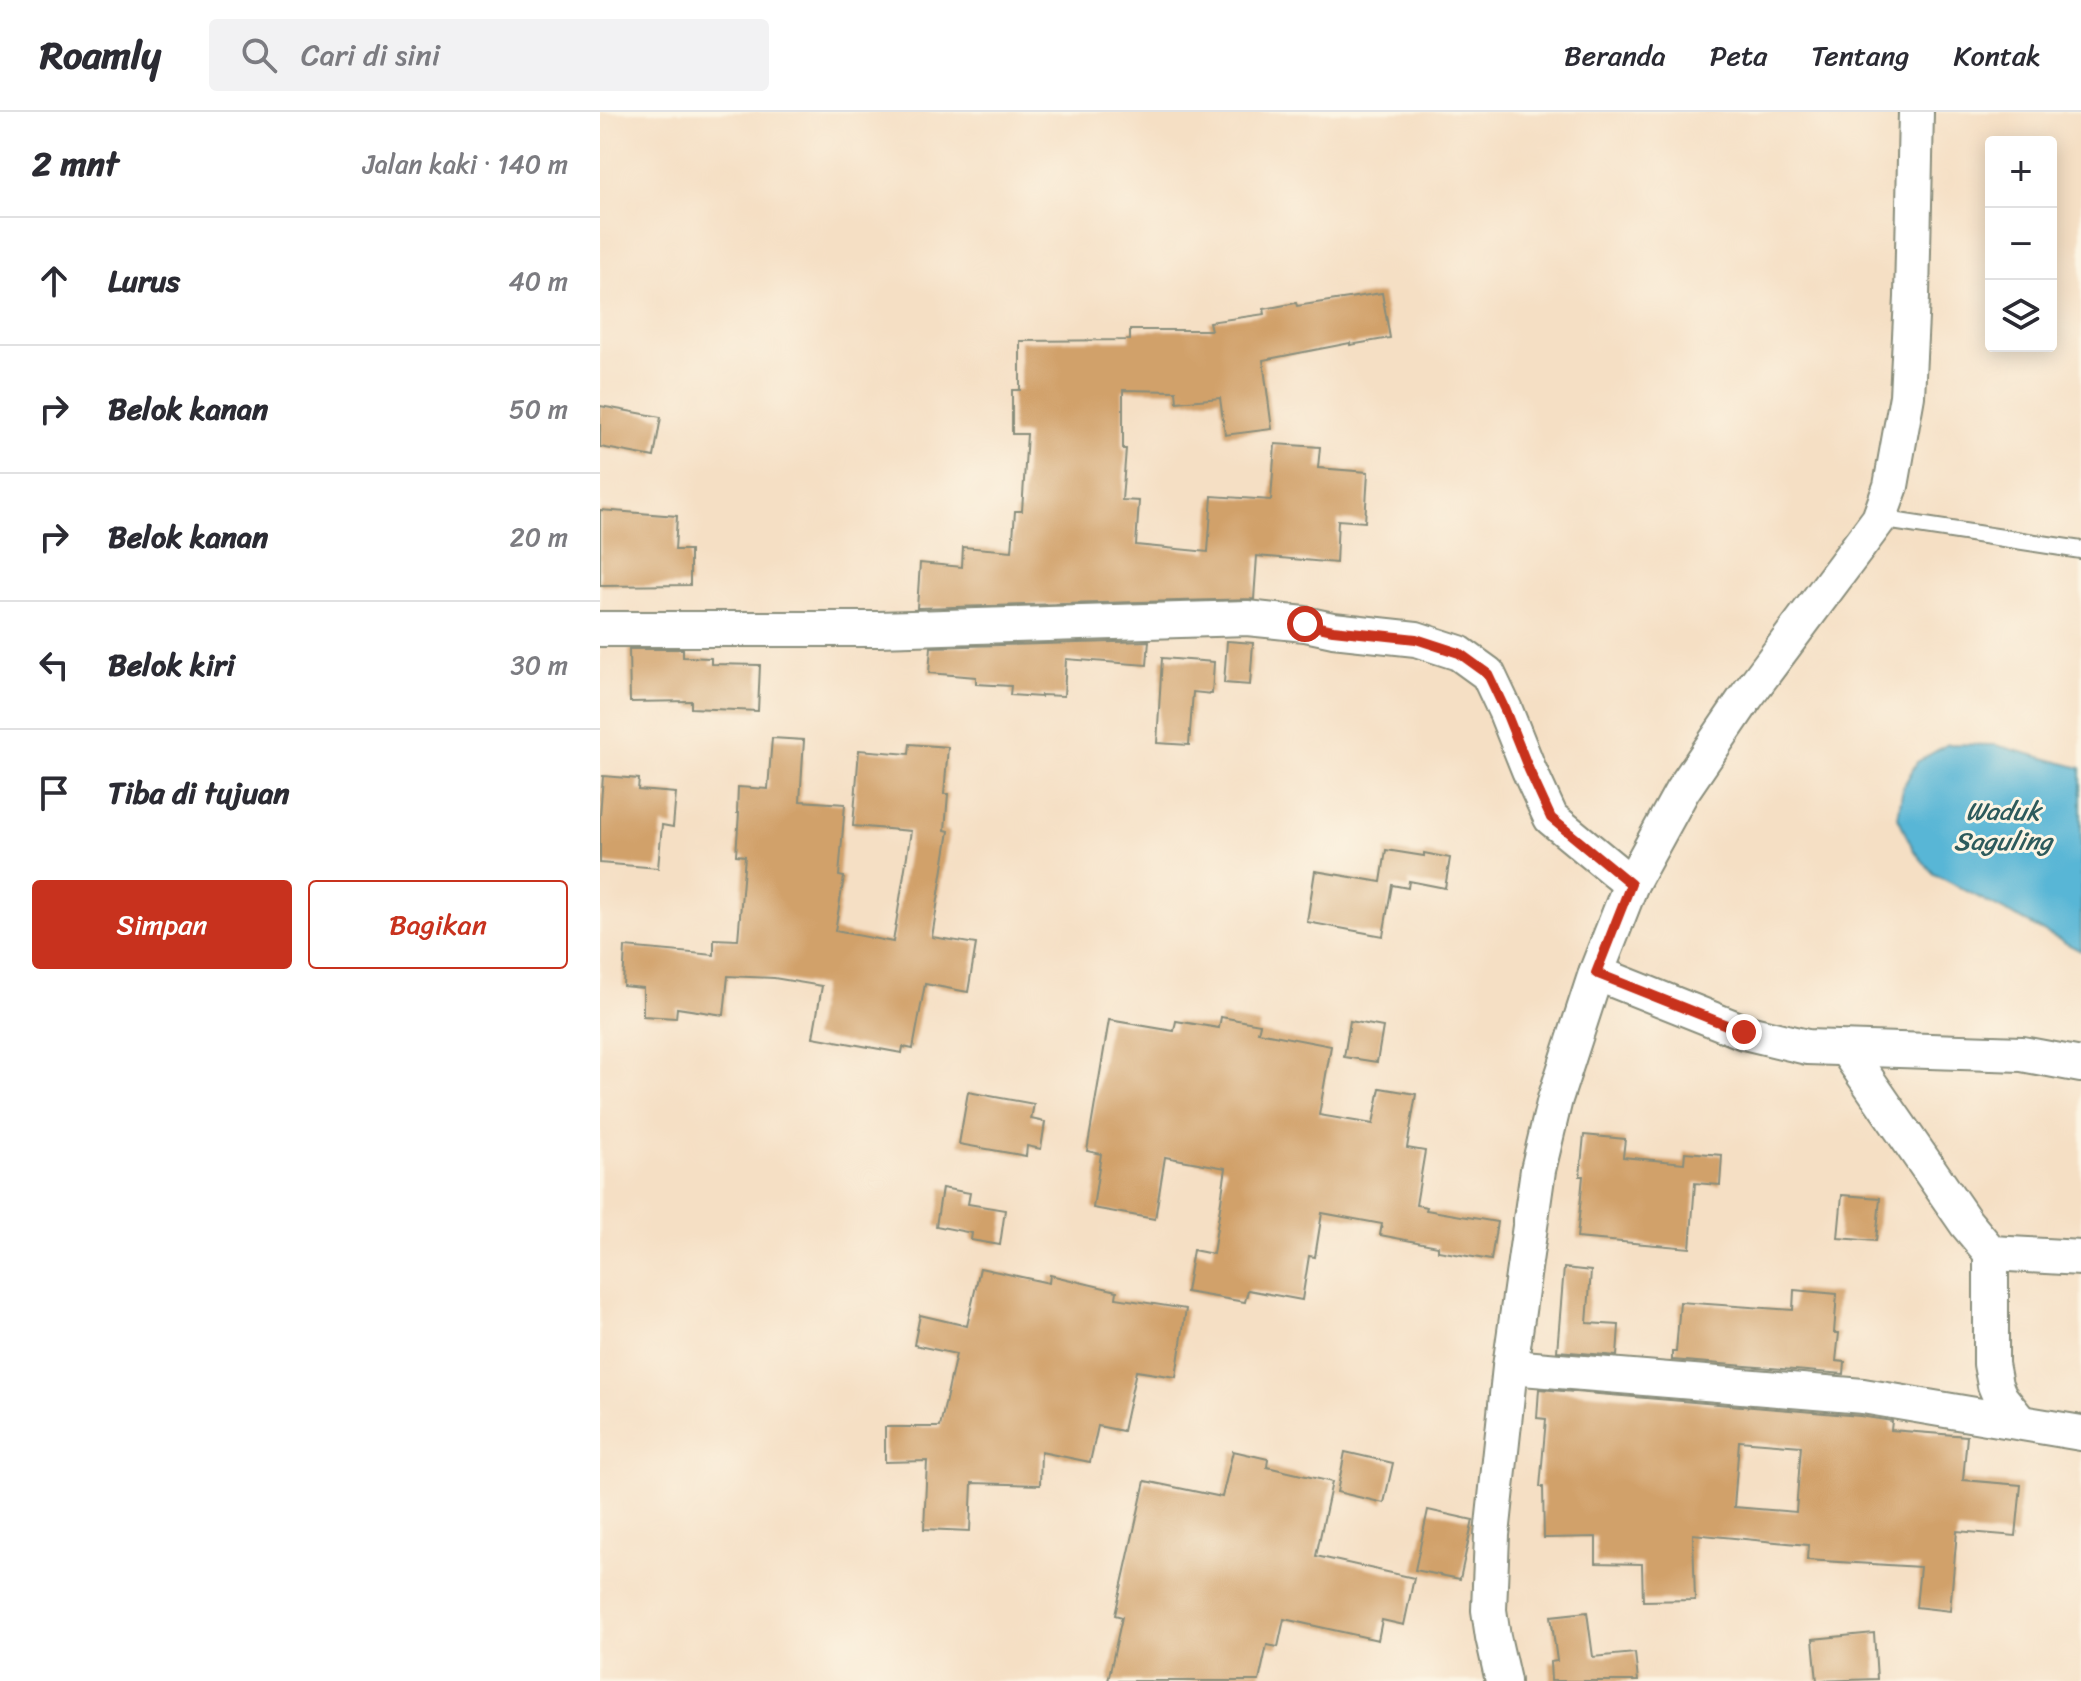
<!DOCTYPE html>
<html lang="id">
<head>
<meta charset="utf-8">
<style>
	:root { --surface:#fff; --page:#f2f2f3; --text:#2b2b33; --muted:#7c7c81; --line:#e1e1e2; --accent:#c8321e }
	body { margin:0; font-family:Sriracha,sans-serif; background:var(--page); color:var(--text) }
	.controls { position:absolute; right:24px; top:24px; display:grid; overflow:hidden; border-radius:8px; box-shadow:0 4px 20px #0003 }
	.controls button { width:72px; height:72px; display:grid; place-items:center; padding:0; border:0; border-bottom:2px solid var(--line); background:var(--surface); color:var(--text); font:40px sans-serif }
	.stop { position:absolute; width:24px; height:24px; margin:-18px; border:6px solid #c8321e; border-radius:50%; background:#fff }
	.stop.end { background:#c8321e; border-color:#fff; box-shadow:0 2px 8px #0008 }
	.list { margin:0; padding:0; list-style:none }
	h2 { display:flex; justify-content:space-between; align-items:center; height:104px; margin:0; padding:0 32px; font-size:34px }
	h2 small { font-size:26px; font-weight:400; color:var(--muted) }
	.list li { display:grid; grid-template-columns:52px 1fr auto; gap:24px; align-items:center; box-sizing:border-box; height:128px; padding:0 32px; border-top:2px solid var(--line) }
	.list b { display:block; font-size:30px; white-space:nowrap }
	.list em { font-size:26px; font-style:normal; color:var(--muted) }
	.actions { display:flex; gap:16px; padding:24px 32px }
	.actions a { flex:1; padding:18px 0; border:2px solid var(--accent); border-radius:8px; text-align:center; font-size:28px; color:var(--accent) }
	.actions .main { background:var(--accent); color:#fff }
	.icon { flex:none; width:44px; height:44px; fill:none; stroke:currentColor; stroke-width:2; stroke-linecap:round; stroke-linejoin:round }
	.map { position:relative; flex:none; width:1481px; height:1569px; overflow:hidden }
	header { display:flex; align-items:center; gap:48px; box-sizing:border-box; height:112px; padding:0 40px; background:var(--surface); border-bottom:2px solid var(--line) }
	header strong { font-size:38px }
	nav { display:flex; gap:44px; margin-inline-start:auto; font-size:28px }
	.search { width:560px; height:72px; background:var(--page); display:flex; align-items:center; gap:20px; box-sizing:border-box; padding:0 28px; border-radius:8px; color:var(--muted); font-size:30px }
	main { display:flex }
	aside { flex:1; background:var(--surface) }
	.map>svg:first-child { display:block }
</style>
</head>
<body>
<header>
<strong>Roamly</strong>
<div class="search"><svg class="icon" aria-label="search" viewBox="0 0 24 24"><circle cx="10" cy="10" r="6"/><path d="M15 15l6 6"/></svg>Cari di sini</div>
<nav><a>Beranda</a><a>Peta</a><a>Tentang</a><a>Kontak</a></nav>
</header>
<main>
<aside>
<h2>2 mnt<small>Jalan kaki · 140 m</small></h2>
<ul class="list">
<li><svg class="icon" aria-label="ahead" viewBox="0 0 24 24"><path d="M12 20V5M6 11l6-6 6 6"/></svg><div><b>Lurus</b></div><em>40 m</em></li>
<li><svg class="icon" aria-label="right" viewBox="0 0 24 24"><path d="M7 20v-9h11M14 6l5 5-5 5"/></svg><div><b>Belok kanan</b></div><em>50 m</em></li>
<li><svg class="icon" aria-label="right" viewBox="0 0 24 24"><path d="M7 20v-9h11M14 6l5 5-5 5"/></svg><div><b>Belok kanan</b></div><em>20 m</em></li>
<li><svg class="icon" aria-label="left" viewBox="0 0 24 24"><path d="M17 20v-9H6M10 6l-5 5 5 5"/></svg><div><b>Belok kiri</b></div><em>30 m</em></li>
<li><svg class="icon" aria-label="arrive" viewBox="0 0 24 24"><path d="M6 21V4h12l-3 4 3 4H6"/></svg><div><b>Tiba di tujuan</b></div></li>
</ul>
<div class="actions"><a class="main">Simpan</a><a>Bagikan</a></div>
</aside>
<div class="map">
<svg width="1481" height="1569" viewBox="0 0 1481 1569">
	<rect width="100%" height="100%" fill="#fcf5e5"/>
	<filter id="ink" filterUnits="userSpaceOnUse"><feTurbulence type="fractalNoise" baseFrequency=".0125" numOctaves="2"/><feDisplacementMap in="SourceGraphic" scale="16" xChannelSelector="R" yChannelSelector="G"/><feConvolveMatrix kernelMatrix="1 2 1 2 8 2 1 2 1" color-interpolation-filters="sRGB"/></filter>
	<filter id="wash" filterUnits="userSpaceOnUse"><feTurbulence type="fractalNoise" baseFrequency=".006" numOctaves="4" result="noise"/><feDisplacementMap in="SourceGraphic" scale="32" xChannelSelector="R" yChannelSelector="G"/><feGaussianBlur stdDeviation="1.8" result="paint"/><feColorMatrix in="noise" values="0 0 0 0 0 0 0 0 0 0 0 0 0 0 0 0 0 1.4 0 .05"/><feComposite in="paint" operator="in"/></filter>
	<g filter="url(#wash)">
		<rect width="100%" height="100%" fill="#f5dfc4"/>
		<!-- water -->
		<polygon fill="#58b6d6" stroke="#3c7a85" stroke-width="2" points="1348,632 1396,633 1481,656 1481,839 1334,762 1314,739 1298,705 1303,675 1317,650"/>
		<g id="blocks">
			<!-- building -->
			<g fill="#d1a16a" fill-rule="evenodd">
				<polygon points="782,181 790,226 750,233 750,231 663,248 672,317 625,323 620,286 577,290 576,279 523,278 523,337 526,337 522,388 539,389 536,433 608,440 612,384 671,388 675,332 720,335 718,356 768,360 765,410 738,408 736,451 657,444 654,487 317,496 320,451 362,455 363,435 412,439 415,399 422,399 427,322 412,322 412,278 420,278 420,229 530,228 530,218 611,218 609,210 665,202 664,197 696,191 697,194"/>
				<polygon points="0,294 61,305 54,345 0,335"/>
				<polygon points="0,398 77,404 75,438 90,438 90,473 0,474"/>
				<polygon points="549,529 547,553 466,547 464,584 441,583 441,585 410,583 411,574 376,572 376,565 329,561 331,535"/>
				<polygon points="627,529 653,531 650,573 624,571"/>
				<polygon points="29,537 83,537 83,545 111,546 111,552 160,553 158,599 91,596 91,589 30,590"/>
				<polygon points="562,546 614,550 612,582 593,580 589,633 557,631"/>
				<polygon points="172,626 204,628 200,689 245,692 239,764 244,765 235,819 293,830 311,719 253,714 259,638 309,642 310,632 348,635 344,682 348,682 345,718 349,719 332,825 376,832 368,880 325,872 313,937 303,935 302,941 213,925 222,874 174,866 128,864 124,903 77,896 76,906 43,904 43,876 23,874 25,835 114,843 114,827 138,828 145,744 136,743 139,701 137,701 138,675 168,677"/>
				<polygon points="3,664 39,667 38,678 76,681 73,715 62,713 58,756 0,751 0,704"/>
				<polygon points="786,738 824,744 824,741 850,746 845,776 809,769 808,776 792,773 783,824 707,810 715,759 781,770"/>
				<polygon points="621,905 660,912 658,920 731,934 719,1003 773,1012 780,976 816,982 807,1036 825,1039 816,1093 827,1095 826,1098 897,1110 891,1148 838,1139 838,1134 780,1123 782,1112 722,1101 715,1145 709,1144 702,1188 648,1178 645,1190 586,1180 593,1138 613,1142 626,1056 565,1045 555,1107 493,1096 501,1042 487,1039 509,908 574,919 576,909 619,916"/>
				<polygon points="750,909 783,915 777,950 744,945"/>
				<polygon points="368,980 434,992 431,1007 445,1010 441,1037 427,1034 426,1044 359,1032"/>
				<polygon points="984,1023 1025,1027 1023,1045 1084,1051 1085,1040 1122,1043 1120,1073 1095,1071 1090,1136 977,1126 983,1064 980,1064"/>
				<polygon points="342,1076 370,1081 368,1092 405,1098 400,1133 371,1128 372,1121 336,1114"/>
				<polygon points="1242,1083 1280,1086 1276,1129 1238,1126"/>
				<polygon points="380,1156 449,1171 450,1163 517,1179 516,1186 586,1197 576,1265 536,1259 523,1319 498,1314 490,1350 441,1340 440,1373 372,1371 370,1419 324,1417 327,1349 285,1350 285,1315 340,1315 356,1242 314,1233 320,1203 367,1214"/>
				<polygon points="964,1156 991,1159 987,1211 1019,1213 1017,1244 957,1239"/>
				<polygon points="1194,1178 1237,1182 1234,1221 1239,1221 1236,1249 1245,1250 1244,1262 1072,1248 1072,1240 1076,1240 1080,1190 1193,1198"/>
				<path d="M939 1277 1260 1304 1292 1309 1291 1318 1367 1324 1363 1368 1421 1373 1416 1424 1357 1419 1350 1499 1316 1495 1320 1455 1207 1448 1208 1433 1093 1422 1095 1488 1043 1489 1042 1452 996 1451V1425L944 1426 943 1375H940L946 1307 937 1306ZM1139 1329 1201 1334 1196 1400 1134 1395Z"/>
				<polygon points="633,1339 668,1347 667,1355 732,1370 716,1444 814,1466 804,1513 782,1508 778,1528 684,1507 678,1535 667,1533 659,1569 508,1569 522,1505 515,1503 545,1369 622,1385"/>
				<polygon points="745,1340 793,1351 784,1391 737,1380"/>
				<polygon points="828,1398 873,1408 860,1467 815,1458"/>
				<polygon points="987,1500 993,1545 1035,1541 1038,1569 951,1569 950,1550 957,1549 951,1504"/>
				<polygon points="1274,1521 1277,1567 1217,1569 1213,1527"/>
			</g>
		</g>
	</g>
	<g filter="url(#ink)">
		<use href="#blocks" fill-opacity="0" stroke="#8a8e7c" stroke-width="2"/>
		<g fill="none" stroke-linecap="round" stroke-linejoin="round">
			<!-- lane casing -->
			<g stroke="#8a8e7c" stroke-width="20">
				<polyline id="lane" points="1279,407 1481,438"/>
			</g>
			<!-- street casing -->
			<g stroke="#8a8e7c" stroke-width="38">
				<g id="street">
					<polyline points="0,517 278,517 647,506 705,512 733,518 816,527 859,541 888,562 905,598 929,658 951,706 1031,772"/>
					<polyline points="996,861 1144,920 1207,935 1422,942 1481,953"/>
					<polyline points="1246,937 1366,1111 1391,1141 1481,1146"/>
					<polyline points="1391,1141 1391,1252 1395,1273 1400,1285 1420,1310"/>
					<polyline points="910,1255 1263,1284 1481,1321"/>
					<polyline points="903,1569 893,1525 889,1498 892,1423 910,1255 938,1058 955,987 996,861 1031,772 1082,679 1146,585 1279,407 1291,374 1307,284 1312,185 1316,0"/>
				</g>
			</g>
			<!-- lane -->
			<use href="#lane" stroke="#fff" stroke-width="16"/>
			<!-- street -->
			<use href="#street" stroke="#fff" stroke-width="34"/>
		</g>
	</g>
	<g fill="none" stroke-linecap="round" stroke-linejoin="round" filter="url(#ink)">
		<!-- route -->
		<polyline stroke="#c8321e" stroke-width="10" points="705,512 733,518 816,527 859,541 888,562 905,598 929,658 951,706 1031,772 996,861 1144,920"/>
	</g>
	<g text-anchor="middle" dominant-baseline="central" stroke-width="6" stroke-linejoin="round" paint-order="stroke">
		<!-- water labels -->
		<g font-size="26" font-style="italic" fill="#2d5b5c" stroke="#fcf5e5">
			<text x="1403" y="699">Waduk<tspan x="1403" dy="30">Saguling</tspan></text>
		</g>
	</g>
</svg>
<div class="controls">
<button>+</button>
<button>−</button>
<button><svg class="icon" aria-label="layers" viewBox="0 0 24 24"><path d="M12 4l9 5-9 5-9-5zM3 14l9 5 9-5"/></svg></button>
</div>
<div class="stop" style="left:705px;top:512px"></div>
<div class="stop end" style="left:1144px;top:920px"></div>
</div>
</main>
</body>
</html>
